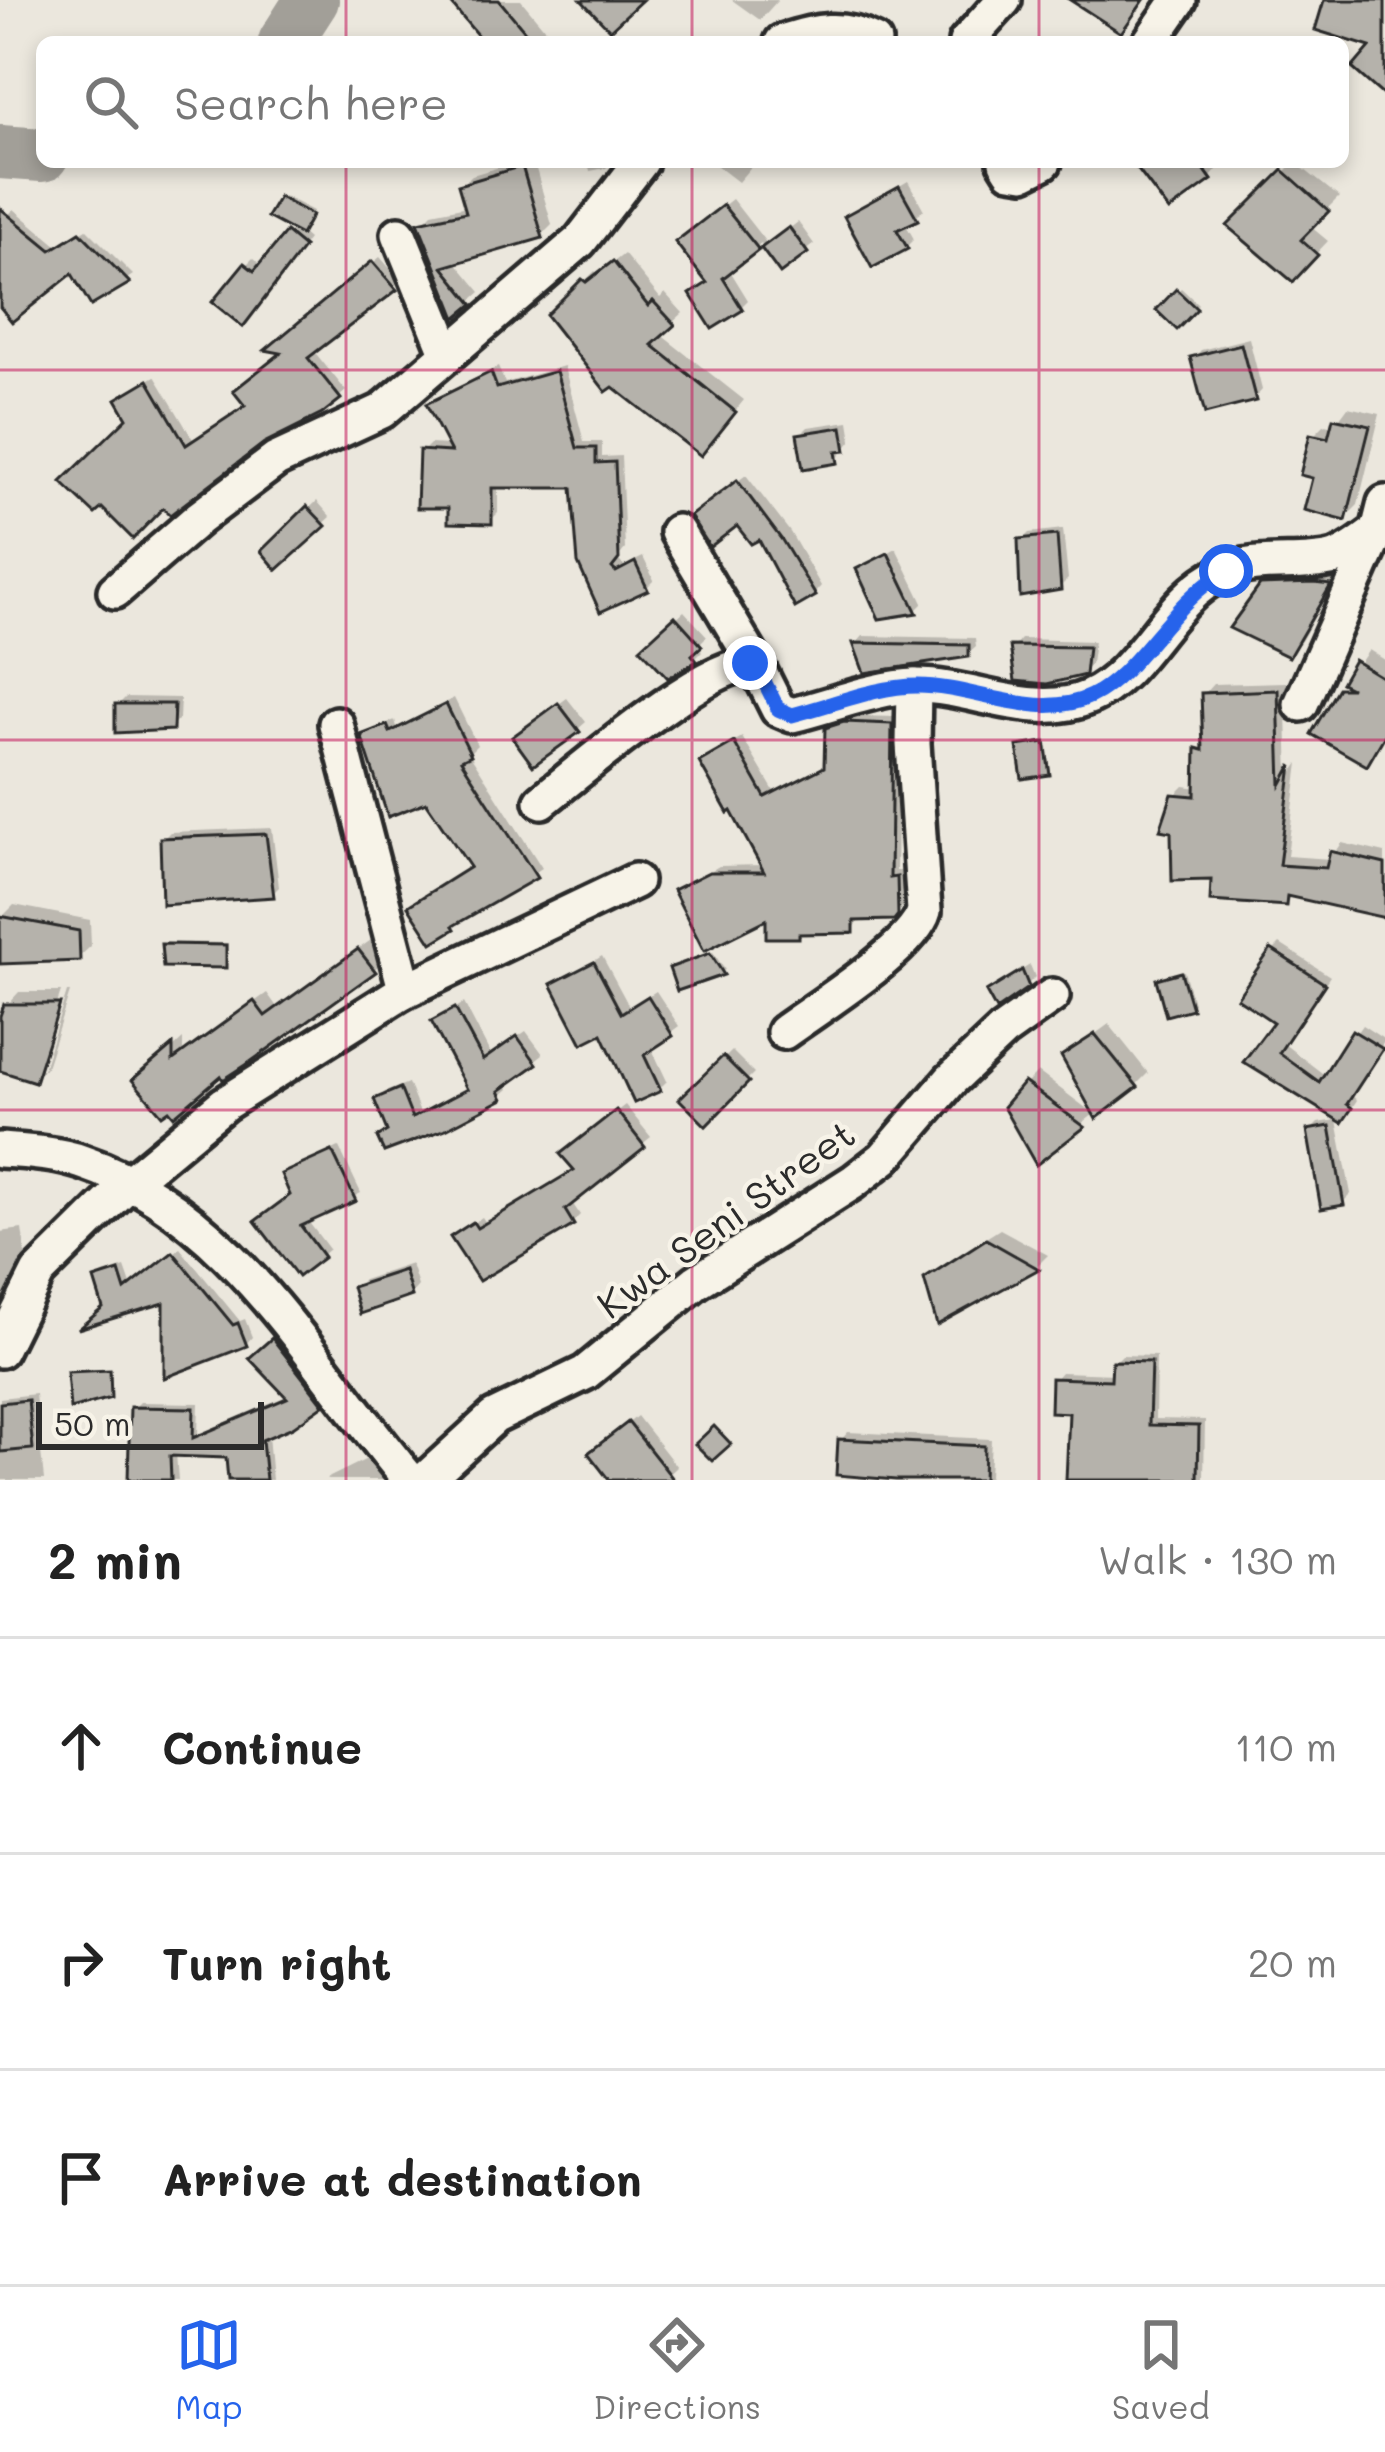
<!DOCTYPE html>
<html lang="en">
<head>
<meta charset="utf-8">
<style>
	:root { --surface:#fff; --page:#f2f2f2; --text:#222; --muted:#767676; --line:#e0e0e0; --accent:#2563eb }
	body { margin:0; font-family:Mali,sans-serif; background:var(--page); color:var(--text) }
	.scale { position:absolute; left:36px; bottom:30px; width:228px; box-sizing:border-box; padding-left:12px; border:6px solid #2b2b2b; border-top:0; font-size:33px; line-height:42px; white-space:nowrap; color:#2b2b2b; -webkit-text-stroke:9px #f7f3e8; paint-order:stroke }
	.stop { position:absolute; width:36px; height:36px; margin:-27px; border:9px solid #2563eb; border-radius:50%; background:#fff }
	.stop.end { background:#2563eb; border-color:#fff; box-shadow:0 3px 12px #0008 }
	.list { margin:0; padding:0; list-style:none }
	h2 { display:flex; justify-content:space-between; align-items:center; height:156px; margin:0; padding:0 48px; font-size:51px }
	h2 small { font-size:39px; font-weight:400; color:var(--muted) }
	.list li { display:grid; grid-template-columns:78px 1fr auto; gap:36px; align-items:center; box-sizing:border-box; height:216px; padding:0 48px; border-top:3px solid var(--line) }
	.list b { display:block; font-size:45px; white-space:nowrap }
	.list em { font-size:39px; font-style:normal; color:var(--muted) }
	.icon { flex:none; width:66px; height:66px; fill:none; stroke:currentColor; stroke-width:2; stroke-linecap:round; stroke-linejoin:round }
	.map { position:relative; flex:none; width:1385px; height:1480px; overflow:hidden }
	.search { position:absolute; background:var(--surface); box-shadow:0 6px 18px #0003; left:36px; right:36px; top:36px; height:132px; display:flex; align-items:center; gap:30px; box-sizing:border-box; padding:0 42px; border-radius:18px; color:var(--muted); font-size:45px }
	.sheet { height:804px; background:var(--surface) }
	nav { display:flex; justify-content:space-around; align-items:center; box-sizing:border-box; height:168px; border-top:3px solid var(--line); background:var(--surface); font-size:33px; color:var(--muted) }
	nav a { display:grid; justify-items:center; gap:6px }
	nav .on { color:var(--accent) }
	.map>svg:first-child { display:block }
</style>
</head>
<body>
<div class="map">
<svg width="1385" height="1480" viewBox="0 0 1385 1480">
	<rect width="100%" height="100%" fill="#ebe7dd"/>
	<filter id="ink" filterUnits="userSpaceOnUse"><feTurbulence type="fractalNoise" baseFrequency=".00833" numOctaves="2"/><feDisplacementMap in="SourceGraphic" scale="24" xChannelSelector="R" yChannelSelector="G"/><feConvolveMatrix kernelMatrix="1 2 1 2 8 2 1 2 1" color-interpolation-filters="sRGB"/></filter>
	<g filter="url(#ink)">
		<!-- shadow -->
		<g fill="#0003">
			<polygon points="452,0 521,0 556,42 475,42 482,36"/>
			<polygon points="732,0 778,0 760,20"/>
			<polygon points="517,162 534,162 552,225 541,236 455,261 481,292 457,313 422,223 432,213 467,206 461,185 472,175"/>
			<polygon points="588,162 612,162 606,168 590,171"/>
			<polygon points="712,162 755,162 738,182"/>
			<polygon points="1141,162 1211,162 1217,170 1210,178"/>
			<polygon points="1295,162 1339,197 1310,226 1328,241 1293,278 1231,226"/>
			<polygon points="908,181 924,210 905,223 914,239 906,247 847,217"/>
			<polygon points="284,196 313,211 300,232 308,239 249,316 246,265 253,258 262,266 294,228 281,198"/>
			<polygon points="732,199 768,245 798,222 814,244 781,270 761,243 729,269 748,300 741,307 694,294 710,281 686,235"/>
			<polygon points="14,209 58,246 87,229 133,275 92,302 73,269 0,302 0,224"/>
			<polygon points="624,254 660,298 665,293 683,313 660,334 744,400 710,442 550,315 595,271 598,274"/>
			<polygon points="380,257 401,281 313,350 346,391 321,412 262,440 170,511 130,418 126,393 155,376 194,441 248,405 286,351 271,348"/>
			<polygon points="1181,288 1198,304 1177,326 1160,310"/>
			<polygon points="1249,338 1262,390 1255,398 1194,358 1201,350"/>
			<polygon points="564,366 584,442 602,442 602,457 621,456 625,549 617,559 624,566 643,557 654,580 647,587 602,608 575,485 498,485 498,513 490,521 451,505 422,452 430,444 451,445 430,405 437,397 498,367 505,383"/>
			<polygon points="1348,407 1380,414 1358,505 1346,517 1315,476 1313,436 1325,424 1334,426"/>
			<polygon points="849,421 852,440 836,460 800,435 808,427"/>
			<polygon points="746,475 790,532 821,586 814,594 760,537 738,522 701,509"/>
			<polygon points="317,501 331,517 278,565 265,551"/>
			<polygon points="1063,529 1068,579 1060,587 1022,540 1029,533"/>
			<polygon points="896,548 923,603 916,610 881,616 859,570"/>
			<polygon points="1275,574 1339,574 1301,641 1289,654 1262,587"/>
			<polygon points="684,611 707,636 697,646 702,652 695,659 669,675 644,648"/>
			<polygon points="863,636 975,638 976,647 968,654 856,644"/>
			<polygon points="1021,639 1094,641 1091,664 1083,673 1014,647"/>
			<polygon points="1369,650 1385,660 1385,738 1366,762 1340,690"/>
			<polygon points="1286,682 1289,777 1299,763 1287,856 1331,859 1342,843 1385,853 1385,915 1294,894 1285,902 1214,877 1174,796 1184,786 1198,788 1199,750 1205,743 1204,694 1213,684"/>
			<polygon points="126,697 180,698 179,719 171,727 118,705"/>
			<polygon points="454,698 477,745 469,753 542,868 433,939 473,866 427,798 364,736 372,729 395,720 397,727"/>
			<polygon points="567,698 586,722 578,729 523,730"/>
			<polygon points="853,716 899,717 896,871 904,871 904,905 892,917 861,918 853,930 769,915 677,891 719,866 764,865 703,763 710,755 742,737 774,791 827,765 828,729 836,721"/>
			<polygon points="1047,740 1051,770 1048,773 1021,747"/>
			<polygon points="272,828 279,887 272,894 163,839 170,832"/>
			<polygon points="14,905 90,920 91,946 78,958 0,961 2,917"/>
			<polygon points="371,940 384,959 374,970 136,1081 183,1039 183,1053 267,993 277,1007"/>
			<polygon points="167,942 228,943 228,962 225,965 164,945"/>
			<polygon points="1280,944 1330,976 1284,1044 1326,1076 1362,1025 1385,1040 1352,1096 1357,1100 1349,1112 1247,1061 1277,1021 1273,951"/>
			<polygon points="713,952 725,970 679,987 672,969"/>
			<polygon points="602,956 630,1008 656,991 679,1026 651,1047 667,1081 659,1089 555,985"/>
			<polygon points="1030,965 1035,977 1027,985 997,985"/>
			<polygon points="1184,971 1193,1003 1190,1006 1159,980"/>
			<polygon points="19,992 61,992 36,1069 43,1069 67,992 70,992 46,1067 34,1079 0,1068 0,1026 7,1005"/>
			<polygon points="464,1003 491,1055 526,1031 543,1054 506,1083 509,1089 501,1096 380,1137 389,1128 378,1100 385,1092 408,1083 420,1113 469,1087 434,1021"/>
			<polygon points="1109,1024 1148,1073 1136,1085 1065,1056"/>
			<polygon points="732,1051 754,1073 706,1121 683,1099"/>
			<polygon points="1038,1072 1094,1114 1036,1160 1026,1084"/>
			<polygon points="625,1105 651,1137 571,1201 580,1215 572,1223 454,1237 482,1217 486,1223 576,1168 572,1146"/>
			<polygon points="1337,1120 1351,1194 1343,1202 1310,1131 1318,1123"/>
			<polygon points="339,1147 361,1193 307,1220 329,1249 322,1255 259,1222 293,1195 284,1175 291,1169"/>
			<polygon points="22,1229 26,1256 0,1304 0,1232"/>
			<polygon points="1000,1229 1048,1255 1037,1266 938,1321 927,1280 940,1267"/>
			<polygon points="180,1248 240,1321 245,1319 252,1337 246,1344 167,1299 106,1308 97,1280 103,1274 125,1267 132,1287"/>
			<polygon points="411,1264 418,1286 411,1294 355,1288 363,1280"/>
			<polygon points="281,1334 329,1396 291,1425 268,1435 272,1480 231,1480 229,1455 176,1453 178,1480 127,1480 133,1409 140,1402 199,1403 198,1434 289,1395 254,1358"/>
			<polygon points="1122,1355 1156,1356 1155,1419 1205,1420 1204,1480 1070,1480 1072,1410 1054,1380 1061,1372 1115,1374 1115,1362"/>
			<polygon points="112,1369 110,1396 70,1373 73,1370"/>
			<polygon points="35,1394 44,1480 0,1480 0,1398"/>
			<polygon points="637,1416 677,1467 663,1480 613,1480 592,1453"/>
			<polygon points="848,1432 991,1439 989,1476 985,1480 936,1480 839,1472 841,1440"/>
			<polygon points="375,1455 395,1480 326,1480 330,1477"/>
		</g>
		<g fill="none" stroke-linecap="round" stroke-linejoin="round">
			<!-- river -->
			<g stroke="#a29f98" stroke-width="54">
				<polyline points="285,42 312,0"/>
				<polyline points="0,152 42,155"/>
			</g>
		</g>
		<!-- building -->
		<g fill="#b5b2ab" stroke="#2b2b2b" stroke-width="3">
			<polygon points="448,0 499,0 534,42 483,42"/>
			<polygon points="581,0 642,0 610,30"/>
			<polygon points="1070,0 1144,0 1121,33"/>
			<polygon points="1324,0 1385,0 1385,97 1352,68 1370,47 1315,30"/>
			<polygon points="1132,162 1199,162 1212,180 1169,211"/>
			<polygon points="522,166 543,238 443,267 473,304 456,318 418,222 466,212 458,185"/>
			<polygon points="1283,170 1329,211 1301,240 1318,255 1293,282 1227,226"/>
			<polygon points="899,186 918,220 897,230 908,249 872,268 844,216"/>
			<polygon points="279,197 312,215 301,235 267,217"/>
			<polygon points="723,205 759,250 723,278 743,310 712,329 690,294 707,283 675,242"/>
			<polygon points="0,208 51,250 80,232 130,283 91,306 72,274 12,322 0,307"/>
			<polygon points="789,227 808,253 780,274 761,248"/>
			<polygon points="286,232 304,247 243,327 212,302 244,263 254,271"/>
			<polygon points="372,261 397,290 308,358 341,399 322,414 264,443 170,515 163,508 133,539 102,508 95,514 61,482 127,418 116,399 148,380 186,445 245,406 233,391 281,353 265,350"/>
			<polygon points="613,261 648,306 653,301 675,325 652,345 736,412 701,456 613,387 606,392 546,315 582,279 586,282"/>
			<polygon points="1176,289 1197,309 1177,330 1156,310"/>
			<polygon points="1241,344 1256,401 1205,414 1190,357"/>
			<polygon points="556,371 577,448 596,448 596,463 615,462 619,559 612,568 616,572 635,562 648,590 600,612 578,563 572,488 492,488 492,524 448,523 448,508 417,508 419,450 451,452 426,404 491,372 497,388"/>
			<polygon points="1333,418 1370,426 1346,521 1304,510 1312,478 1300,475 1310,434 1328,438"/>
			<polygon points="842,427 846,451 836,452 838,463 803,469 797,434"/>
			<polygon points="737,480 782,540 816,596 795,608 759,540 751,544 737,526 710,547 690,516"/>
			<polygon points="307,506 326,526 277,570 261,551"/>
			<polygon points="1057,535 1061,590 1020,597 1018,539"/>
			<polygon points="888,553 917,613 879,619 856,569"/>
			<polygon points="1314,583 1331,585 1289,657 1229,628 1260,585"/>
			<polygon points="675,616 702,646 692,655 697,661 668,678 640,648"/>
			<polygon points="853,643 969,645 969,657 864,673"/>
			<polygon points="1010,646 1088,647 1085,675 1047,684 1015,681"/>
			<polygon points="1354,660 1385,679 1385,735 1367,766 1311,734 1338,688 1351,688 1341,683"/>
			<polygon points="1278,690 1281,785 1292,765 1279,865 1326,868 1330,851 1385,864 1385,918 1287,896 1286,906 1210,901 1211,880 1172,881 1171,832 1160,830 1172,794 1195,796 1196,748 1203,750 1201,693"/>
			<polygon points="558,703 580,732 533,766 512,737"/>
			<polygon points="115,704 174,704 173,730 115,733"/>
			<polygon points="446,704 471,755 461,760 537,878 453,926 455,929 432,943 408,906 470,867 426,802 388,817 361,735 387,725 390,732"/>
			<polygon points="844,722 892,724 890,878 897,877 898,915 894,920 854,921 854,933 799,934 799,938 766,938 766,920 704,951 673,890 709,872 764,872 731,811 728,813 699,762 734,742 765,797 824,767 825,728"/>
			<polygon points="1045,742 1050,775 1022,779 1017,746"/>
			<polygon points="266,834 274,897 162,905 160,838"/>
			<polygon points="0,916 79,931 80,961 0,964"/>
			<polygon points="161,944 226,945 226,968 163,967"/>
			<polygon points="358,949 376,972 246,1065 223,1080 221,1076 174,1116 169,1110 162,1115 132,1080 173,1045 173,1060 254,1001 265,1016"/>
			<polygon points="1271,949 1325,984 1279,1053 1319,1082 1352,1030 1383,1049 1347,1104 1352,1108 1342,1123 1243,1062 1273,1022 1237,998"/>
			<polygon points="710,953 724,975 677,991 669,968"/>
			<polygon points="594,962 621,1013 648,996 673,1036 644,1055 661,1091 634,1103 602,1034 582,1044 551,984"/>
			<polygon points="1022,970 1029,987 996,1010 986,992"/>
			<polygon points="1181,972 1192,1009 1166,1016 1156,979"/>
			<polygon points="4,1004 60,1004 35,1082 0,1071 0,1016"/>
			<polygon points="455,1008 483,1060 517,1036 537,1064 499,1091 503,1099 446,1129 384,1152 377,1137 387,1131 374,1099 400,1088 412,1118 467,1089 431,1021"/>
			<polygon points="1095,1034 1138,1087 1096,1119 1061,1056"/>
			<polygon points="723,1056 749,1082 706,1126 679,1099"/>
			<polygon points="1024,1082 1085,1127 1036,1165 1003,1107"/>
			<polygon points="616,1110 645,1147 565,1210 574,1225 479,1281 450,1237 473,1222 477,1228 574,1170 560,1154"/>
			<polygon points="1330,1126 1344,1205 1321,1209 1307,1130"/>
			<polygon points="332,1151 356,1201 301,1226 324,1257 298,1277 255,1221 290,1195 281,1174"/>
			<polygon points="986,1239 1039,1269 937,1325 924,1279"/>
			<polygon points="173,1252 233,1325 238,1323 247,1346 164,1378 164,1303 78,1329 103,1308 94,1279 119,1271 125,1290"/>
			<polygon points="404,1270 412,1296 360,1314 352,1287"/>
			<polygon points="272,1338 324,1405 293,1427 262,1440 266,1480 228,1480 226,1458 170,1456 171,1480 128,1480 130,1407 194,1408 193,1438 287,1398 249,1358"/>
			<polygon points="1112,1361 1151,1362 1149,1425 1199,1426 1198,1480 1066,1480 1069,1413 1050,1412 1051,1378 1111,1380"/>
			<polygon points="110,1370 111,1398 70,1409 67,1372"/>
			<polygon points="28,1400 33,1449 0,1452 0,1403"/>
			<polygon points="628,1422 674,1480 609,1480 588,1453"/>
			<polygon points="714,1426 731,1444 712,1461 695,1444"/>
			<polygon points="838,1439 984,1446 983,1480 896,1480 836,1475"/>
		</g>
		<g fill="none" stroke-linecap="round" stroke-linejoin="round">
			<!-- minor casing -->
			<g stroke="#2b2b2b" stroke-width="42">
				<g id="minor">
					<path d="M782 42C816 31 841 25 874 42"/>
					<polyline points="966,42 1004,0"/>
					<polyline points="1150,42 1179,0"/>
					<polyline points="1006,162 1011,170 1024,172 1044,162"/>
					<polyline points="399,234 447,352"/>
					<polyline points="677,532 756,665"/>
					<polyline points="115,591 199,518 276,460 382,411 580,241 641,162"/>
					<polyline points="1301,704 1377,532"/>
					<path d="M542 801C579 772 714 655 756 665L778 709 792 715C833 705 876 687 917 686 973 686 1035 721 1089 697 1142 674 1167 598 1222 573 1257 557 1295 567 1331 559 1348 555 1363 541 1378 531L1385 503"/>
					<polyline points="402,992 635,881"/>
					<path d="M784 1032C818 1007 914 948 924 911L913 744 914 686"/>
					<path d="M0 1150C28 1152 56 1153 82 1162 233 1212 313 1367 410 1480"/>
					<polyline points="0,1350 38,1273 130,1182 224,1104 402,992 403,981 336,724"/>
					<polyline points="425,1480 494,1417 585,1373 696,1282 853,1182 884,1158 951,1080 1003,1031 1052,996"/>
				</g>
			</g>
			<!-- minor -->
			<use href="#minor" stroke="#f7f3e8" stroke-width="33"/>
		</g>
	</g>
	<g fill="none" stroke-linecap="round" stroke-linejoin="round" filter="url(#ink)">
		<!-- route -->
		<path stroke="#2563eb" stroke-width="15" d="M750 663 756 665 778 709 792 715C833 705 876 686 918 686 973 686 1039 722 1091 696 1139 673 1170 601 1226 571"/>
	</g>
	<!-- grid -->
	<path fill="none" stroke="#c2185b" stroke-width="3" stroke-opacity="0.55" d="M346 0V42M692 0V42M1039 0V42M346 162V1480M692 162V1480M1039 162V1480M0 370H1385M0 740H1385M0 1110H1385"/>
	<g text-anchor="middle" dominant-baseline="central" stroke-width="9" stroke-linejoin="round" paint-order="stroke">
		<!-- street labels -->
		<g font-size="39" fill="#2b2b2b" stroke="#f7f3e8">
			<text transform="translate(725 1218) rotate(-36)">Kwa Seni Street</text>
		</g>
	</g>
</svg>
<div class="scale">50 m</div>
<div class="stop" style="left:1226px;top:571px"></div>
<div class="stop end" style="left:750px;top:663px"></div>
<div class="search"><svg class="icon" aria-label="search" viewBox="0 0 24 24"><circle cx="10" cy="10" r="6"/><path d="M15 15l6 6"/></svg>Search here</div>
</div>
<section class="sheet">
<h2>2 min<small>Walk · 130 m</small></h2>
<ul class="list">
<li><svg class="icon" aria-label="ahead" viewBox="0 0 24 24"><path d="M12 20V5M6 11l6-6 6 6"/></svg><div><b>Continue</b></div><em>110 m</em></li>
<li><svg class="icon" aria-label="right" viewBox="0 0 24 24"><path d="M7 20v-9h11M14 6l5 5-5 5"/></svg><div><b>Turn right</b></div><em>20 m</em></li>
<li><svg class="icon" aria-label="arrive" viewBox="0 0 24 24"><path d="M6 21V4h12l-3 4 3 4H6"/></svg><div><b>Arrive at destination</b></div></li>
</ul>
</section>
<nav>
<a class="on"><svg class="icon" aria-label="map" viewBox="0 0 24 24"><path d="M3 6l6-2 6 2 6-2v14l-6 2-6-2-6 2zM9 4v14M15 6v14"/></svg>Map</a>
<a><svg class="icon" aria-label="directions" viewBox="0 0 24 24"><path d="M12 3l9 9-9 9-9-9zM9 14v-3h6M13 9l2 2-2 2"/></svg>Directions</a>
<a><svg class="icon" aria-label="saved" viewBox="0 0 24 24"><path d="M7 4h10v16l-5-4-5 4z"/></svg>Saved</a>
</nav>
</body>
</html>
